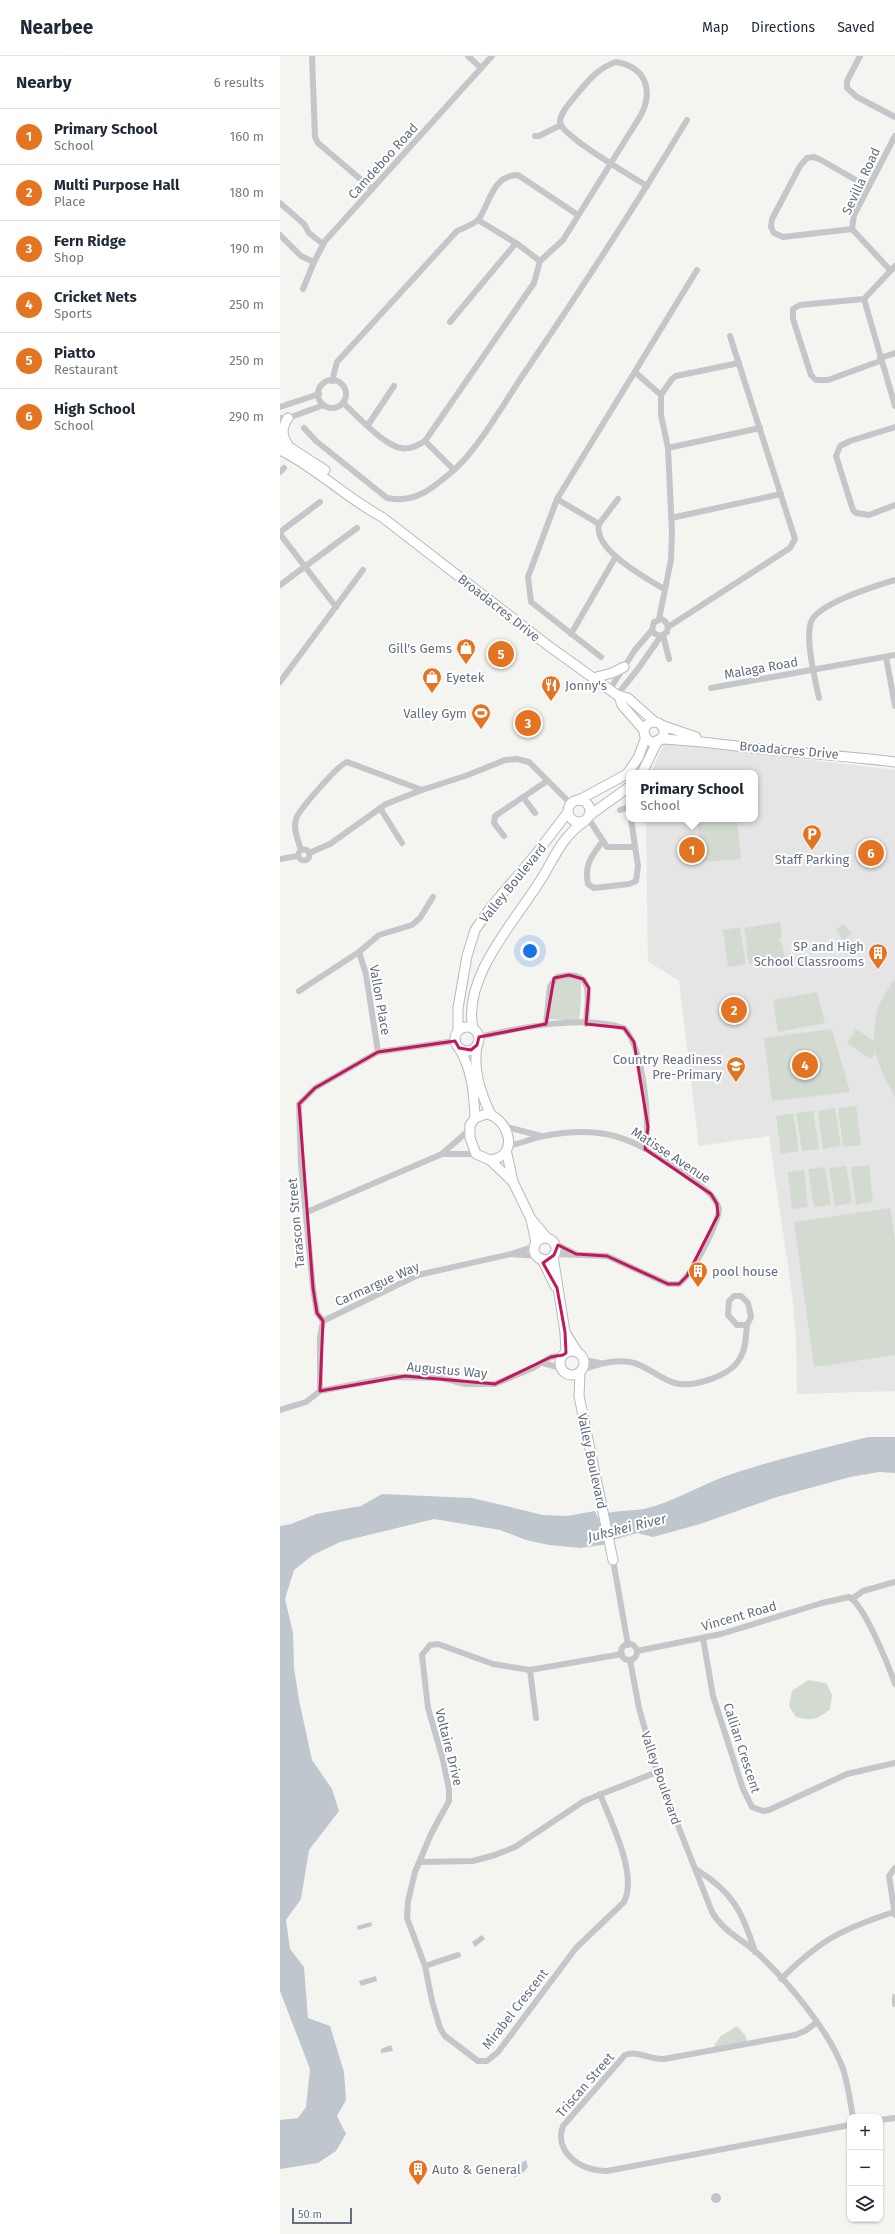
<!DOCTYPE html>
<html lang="en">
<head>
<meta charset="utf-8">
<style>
	:root { --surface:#fff; --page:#f2f2f3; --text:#1f2937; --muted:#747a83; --line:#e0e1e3; --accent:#e37422 }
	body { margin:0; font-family:"Fira Sans",sans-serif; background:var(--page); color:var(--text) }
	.controls { position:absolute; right:12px; bottom:12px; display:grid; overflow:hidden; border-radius:8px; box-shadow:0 1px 3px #0004 }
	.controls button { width:36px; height:36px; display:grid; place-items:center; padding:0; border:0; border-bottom:1px solid var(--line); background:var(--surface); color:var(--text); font:20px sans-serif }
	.scale { position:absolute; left:12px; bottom:10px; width:60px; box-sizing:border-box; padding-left:4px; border:2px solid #636e82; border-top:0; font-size:11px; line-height:14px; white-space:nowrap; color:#636e82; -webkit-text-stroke:3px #fff; paint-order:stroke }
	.you { position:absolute; left:250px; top:895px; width:14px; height:14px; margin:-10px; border:3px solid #fff; border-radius:50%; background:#1a73e8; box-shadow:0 0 0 6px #1a73e833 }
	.badge { display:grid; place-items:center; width:26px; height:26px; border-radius:50%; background:var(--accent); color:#fff; font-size:13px; font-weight:700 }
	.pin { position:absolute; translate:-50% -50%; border:2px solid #fff; box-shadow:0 1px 4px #0006 }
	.popup { position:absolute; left:346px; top:714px; width:132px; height:52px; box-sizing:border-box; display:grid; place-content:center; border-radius:8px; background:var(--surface); filter:drop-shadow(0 1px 3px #0005); font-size:13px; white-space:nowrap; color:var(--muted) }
	.popup b { font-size:15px; color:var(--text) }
	.popup::after { content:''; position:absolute; left:50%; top:100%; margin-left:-8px; border:8px solid transparent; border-top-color:var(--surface) }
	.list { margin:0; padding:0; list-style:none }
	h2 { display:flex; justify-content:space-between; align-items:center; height:52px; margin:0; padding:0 16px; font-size:17px }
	h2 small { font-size:13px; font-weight:400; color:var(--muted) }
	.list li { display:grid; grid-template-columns:26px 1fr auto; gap:12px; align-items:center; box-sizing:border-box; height:56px; padding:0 16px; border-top:1px solid var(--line) }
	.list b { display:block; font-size:15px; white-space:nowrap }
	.list p { margin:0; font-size:13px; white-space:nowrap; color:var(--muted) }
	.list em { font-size:13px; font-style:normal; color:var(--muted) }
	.icon { flex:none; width:22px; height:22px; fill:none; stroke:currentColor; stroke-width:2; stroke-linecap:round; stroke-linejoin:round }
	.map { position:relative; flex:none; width:615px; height:2178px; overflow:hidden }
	header { display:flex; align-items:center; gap:24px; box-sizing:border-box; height:56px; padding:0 20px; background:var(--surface); border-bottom:1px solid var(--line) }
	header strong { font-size:19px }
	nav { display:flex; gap:22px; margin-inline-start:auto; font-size:14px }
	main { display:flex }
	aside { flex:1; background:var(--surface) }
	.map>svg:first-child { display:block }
</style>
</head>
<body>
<header>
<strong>Nearbee</strong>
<nav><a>Map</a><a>Directions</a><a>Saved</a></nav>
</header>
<main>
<aside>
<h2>Nearby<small>6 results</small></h2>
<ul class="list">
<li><span class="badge">1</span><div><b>Primary School</b><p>School</p></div><em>160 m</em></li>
<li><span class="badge">2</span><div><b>Multi Purpose Hall</b><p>Place</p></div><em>180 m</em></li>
<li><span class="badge">3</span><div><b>Fern Ridge</b><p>Shop</p></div><em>190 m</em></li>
<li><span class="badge">4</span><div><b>Cricket Nets</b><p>Sports</p></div><em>250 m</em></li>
<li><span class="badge">5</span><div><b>Piatto</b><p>Restaurant</p></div><em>250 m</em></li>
<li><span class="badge">6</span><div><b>High School</b><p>School</p></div><em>290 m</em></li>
</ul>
</aside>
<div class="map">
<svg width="615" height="2178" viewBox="0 0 615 2178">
	<rect width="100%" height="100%" fill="#f4f5f0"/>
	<!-- built -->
	<polygon fill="#e4e5e4" points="384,687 615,714 615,1335 517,1338 516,1282 513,1244 489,1080 419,1090 399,925 368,905 366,763 475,763 475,717 371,717"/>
	<!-- green -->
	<g fill="#d3dbd1">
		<polygon points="417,763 457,763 461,803 422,806"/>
		<polygon points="500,866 502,882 499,883 500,887 502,887 505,903 469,908 466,892 468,892 464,872"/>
		<polygon points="564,868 571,877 563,885 556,873"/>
		<polygon points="460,871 466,908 448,911 443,874"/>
		<polygon points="291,920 301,925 301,945 299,965 268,963 272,929 277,921"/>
		<path d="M615 924V1041L604 1021 595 997 591 1003 567 987 576 973 594 985C594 959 598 944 615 924Z"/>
		<polygon points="537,936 545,967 498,976 493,944"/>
		<polygon points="552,973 570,1036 492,1045 484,982"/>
		<polygon points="576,1050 581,1089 563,1091 558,1052"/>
		<polygon points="555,1052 561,1090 543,1093 538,1055"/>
		<polygon points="533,1055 539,1093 522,1095 516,1057"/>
		<polygon points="513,1057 519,1095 501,1098 496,1060"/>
		<polygon points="589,1109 593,1146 576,1149 571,1111"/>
		<polygon points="566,1110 572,1147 555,1150 549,1112"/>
		<polygon points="545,1111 551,1149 534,1151 528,1113"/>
		<polygon points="524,1114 528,1151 512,1153 508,1116"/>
		<polygon points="610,1152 615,1185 615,1299 534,1311 514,1166"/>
		<path d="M528 1624 546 1627 552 1639 550 1653C536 1664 534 1665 516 1661L509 1650 512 1635Z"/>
		<polygon points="457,1970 465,1979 469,1990 438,1996 434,1989 441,1980"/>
	</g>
	<!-- water -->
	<g fill="#bfc6cd">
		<path d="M588 1381H615V1417L599 1416 570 1421 497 1441 420 1468 373 1481 357 1477 333 1484 328 1457C340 1454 353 1455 364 1453 394 1446 418 1430 446 1420 492 1404 541 1393 588 1381Z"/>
		<polygon points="102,1438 192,1442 263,1459 287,1460 315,1455 329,1488 300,1492 269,1489 246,1484 220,1474 154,1463 60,1486 33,1499 14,1514 5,1543 13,1577 14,1612 19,1644 32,1704 52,1733 59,1755 29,1794 21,1843 6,1864 10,1893 24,1911 28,1962 50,1970 64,2016 66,2044 57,2060 66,2078 56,2095 38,2107 0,2113 0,2064 18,2062 26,2051 30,2013 0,1935 0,1470 11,1468 36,1458 81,1450"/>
		<polygon points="91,1866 92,1870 78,1874 77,1870"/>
		<polygon points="202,1879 205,1883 195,1891 192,1886"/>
		<polygon points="96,1920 97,1925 81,1930 79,1925"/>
		<polygon points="111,1989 113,1995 101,1997 101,1993"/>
		<polygon points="246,2104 248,2111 241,2119 234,2121 232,2116 236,2110"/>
		<circle cx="436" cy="2142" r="5"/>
	</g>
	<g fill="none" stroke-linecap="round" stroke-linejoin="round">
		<!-- secondary casing -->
		<g stroke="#b6b9be" stroke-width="11">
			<g id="secondary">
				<polyline points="0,385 45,414"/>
				<path d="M8 389C1 379 2 371 8 362"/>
				<path d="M0 394C37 412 66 442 102 461L270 591 337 639 348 642 375 666"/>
				<polyline points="313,622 332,617 344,611"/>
				<polyline points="339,640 342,649 364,674"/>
				<circle cx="374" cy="676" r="10"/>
				<polyline points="381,669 416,681"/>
				<path d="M380 683C411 684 441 688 472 692 519 697 567 700 615 706"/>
				<polyline points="362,717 378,684"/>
				<polyline points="299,744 347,718 358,702 366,681"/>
				<circle cx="299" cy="755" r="11"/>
				<polyline points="310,759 349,731"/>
				<circle cx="187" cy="983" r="12"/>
				<path d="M193 972C182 923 234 866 258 828 275 803 279 783 305 765"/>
				<polyline points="178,974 178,952 187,900 195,874 211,851 256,798 288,756"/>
				<path d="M197 989C193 1014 200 1036 211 1059"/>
				<path d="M179 992C192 1014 194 1037 195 1062"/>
				<polyline points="227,1098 233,1126 251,1163 256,1187"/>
				<path d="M210 1104C242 1100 227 1060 206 1058L195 1062 190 1069V1082L196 1098 210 1104 233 1126"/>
				<polyline points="251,1163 267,1182"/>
				<circle cx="265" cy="1193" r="11"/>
				<polyline points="273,1200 285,1276 286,1297"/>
				<polyline points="262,1203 275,1230"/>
				<polyline points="285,1276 298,1297"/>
				<circle cx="292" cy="1307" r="12"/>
				<polyline points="300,1316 299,1340 333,1504"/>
			</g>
		</g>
		<!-- street -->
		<g stroke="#c4c6ca" stroke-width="6">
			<polyline points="32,0 35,81 38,87 92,133"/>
			<polyline points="188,0 201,12"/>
			<polyline points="580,0 567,25 567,32 577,41 615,61"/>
			<polyline points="255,80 259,80 281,69"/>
			<polyline points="0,147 24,168 29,177 43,188"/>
			<polyline points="198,164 236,187 260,205"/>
			<polyline points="572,173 503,181 494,177 491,171 492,163 520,110 527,102 534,101 541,104 588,131"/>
			<polyline points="0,179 21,200 34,206"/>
			<polyline points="610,214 572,173 574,159 615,80"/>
			<polyline points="23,233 34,206 45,185 212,0"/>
			<polyline points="584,243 520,249 513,253 513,263 531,319 536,324 548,324 600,305"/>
			<polyline points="584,243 615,350"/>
			<polyline points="584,243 615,210"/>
			<polyline points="170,266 236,187"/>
			<polyline points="600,302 615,297"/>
			<polyline points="356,317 381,339"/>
			<circle cx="52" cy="338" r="14"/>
			<path d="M52 325 57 306 177 175C183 172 195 168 199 163 210 146 213 119 238 119L298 159"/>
			<path d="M63 347C77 359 103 389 121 392 130 394 138 389 145 385L254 227 260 205 283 184 361 59C374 33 365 11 336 6 318 12 309 24 297 38 291 46 280 56 280 66 281 80 353 121 367 130"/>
			<polyline points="0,351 39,338"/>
			<polyline points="0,362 8,362 44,349"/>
			<polyline points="88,369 114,330"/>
			<polyline points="615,371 570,385 560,390 556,400 573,454 576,457 589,459 615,449"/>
			<path d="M24 372 36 385 107 442C135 448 153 432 174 414 198 393 224 347 243 319 300 235 355 151 407 64"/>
			<polyline points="145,385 174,414"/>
			<polyline points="388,392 480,372"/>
			<polyline points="0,416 4,412"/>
			<polyline points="277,443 319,468"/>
			<path d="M338 443 319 468C313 494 366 522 384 533"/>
			<polyline points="391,462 501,438"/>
			<polyline points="0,476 40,446"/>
			<polyline points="0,478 56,551"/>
			<polyline points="0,529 77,472"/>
			<polyline points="379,563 391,504 392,476 388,392 381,359 381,339 392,323 396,320 459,307"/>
			<polyline points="388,571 510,492 515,483 450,280"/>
			<polyline points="291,578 335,502"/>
			<polyline points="383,579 389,603"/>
			<polyline points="321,601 251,546 248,521 277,443 417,214"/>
			<polyline points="606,601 615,650"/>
			<polyline points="0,626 83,514"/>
			<polyline points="431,632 615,599"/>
			<path d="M330 633 355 594 372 574 374 566 382 563C387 566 389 570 387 576L381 580 375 578 372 574"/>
			<polyline points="337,639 358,613 381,580"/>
			<path d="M539 642C535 622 525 585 531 566 538 547 596 530 615 524"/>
			<polyline points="243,741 255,757"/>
			<polyline points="100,752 122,787"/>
			<polyline points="340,754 349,751"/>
			<polyline points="308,762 327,791 354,791"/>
			<polyline points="224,780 214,767 215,760 267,725"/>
			<path d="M323 785C311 800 304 810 308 828L314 832 349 828 356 825 358 810 351 763"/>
			<circle cx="24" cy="799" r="5.5"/>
			<path d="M21 794C18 784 13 773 16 763 18 755 58 709 67 706L142 734 188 719 225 704 237 703 249 706 291 748"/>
			<polyline points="29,797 50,788 106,748 142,734"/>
			<polyline points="0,803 18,800"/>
			<polyline points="79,896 86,918 98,996"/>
			<polyline points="19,935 79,896 99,879 132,869 140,862 153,841"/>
			<path d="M266 968 270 930 277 921C317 911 307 943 306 968"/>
			<path d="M199 981C242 971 301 959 344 972 364 993 370 1065 365 1093"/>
			<polyline points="223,1070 261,1080"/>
			<path d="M228 1090C240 1088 252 1082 264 1080 324 1068 354 1082 403 1117 416 1127 434 1136 439 1153 438 1168 412 1219 399 1228H388L327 1200 275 1198"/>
			<polyline points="162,1098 196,1098"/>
			<polyline points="27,1156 162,1098 189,1074"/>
			<polyline points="275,1188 296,1198"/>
			<polyline points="231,1198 258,1200"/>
			<polygon points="454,1240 461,1240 468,1247 471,1261 467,1269 457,1269 448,1259 449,1245"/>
			<polyline points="43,1265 138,1219 231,1198 255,1190"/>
			<polyline points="304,1304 320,1307"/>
			<polyline points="263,1307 281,1312"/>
			<path d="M302 1314C317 1308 334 1303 350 1306 367 1309 379 1323 395 1327 413 1332 451 1320 460 1302 466 1293 466 1279 467 1269"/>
			<polyline points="40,1335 40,1281 43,1265 37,1257 33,1232 21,1108 19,1048 35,1032 98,996 175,985"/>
			<polyline points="0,1354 26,1346 40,1335 113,1321 162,1322 185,1328 215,1328 253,1312 271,1301 283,1299"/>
			<polyline points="333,1504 348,1589"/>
			<polyline points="572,1543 583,1535 615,1526"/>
			<polyline points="423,1582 433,1640 463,1733 472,1751 483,1755 489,1754 567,1718 615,1707"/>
			<circle cx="349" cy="1596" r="8"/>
			<path d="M357 1595 441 1578 542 1547 569 1541C584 1548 609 1611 615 1628"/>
			<path d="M350 1604 359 1652 377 1716 432 1856C443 1875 460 1882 476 1896 506 1923 550 1976 563 2013 568 2028 570 2045 573 2061"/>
			<polyline points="250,1614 256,1662"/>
			<path d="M320 1738C331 1766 358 1819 344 1846L296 1892 218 1996 207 2005H198L165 1980 160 1972 152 1945 145 1910 127 1862 128 1845 135 1816 151 1778 169 1745V1734L163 1704 148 1652 142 1599 150 1589 158 1588 213 1608 250 1614 342 1598"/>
			<polyline points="141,1806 193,1805 215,1799 235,1791 304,1745 377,1716"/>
			<polyline points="615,1812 609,1820 615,1859"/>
			<path d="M417 1814C453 1836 463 1857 475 1896"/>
			<polyline points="145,1910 178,1899"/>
			<path d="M501 1923C540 1884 562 1873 614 1856"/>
			<polyline points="615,1941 615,1948"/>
			<path d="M536 1967 525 1975 515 1979 384 2003C370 2004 357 1994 345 1999L283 2070C273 2097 303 2116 327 2115L570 2069"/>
			<polyline points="600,2064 615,2062"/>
		</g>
		<!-- secondary -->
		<use href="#secondary" stroke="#fff" stroke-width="9"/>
	</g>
	<!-- marked area -->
	<path fill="none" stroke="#c2185b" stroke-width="3" stroke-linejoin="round" d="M289 919 303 923 309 932 306 968 344 972 354 986 368 1071 365 1093 431 1138 437 1148 438 1159 407 1220 399 1228H388L327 1200 296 1198 278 1189 274 1199 263 1207 277 1232 285 1276 286 1297 283 1299 271 1301 215 1328 125 1320 40 1335 43 1265 37 1257 33 1232 19 1048 35 1032 98 996 175 985 179 992 191 994 197 989 199 981 266 968 274 922Z"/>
	<!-- icons -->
	<defs>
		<g id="shop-pin" transform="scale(1)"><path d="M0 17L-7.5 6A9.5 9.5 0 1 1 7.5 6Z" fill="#e37422" stroke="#fff"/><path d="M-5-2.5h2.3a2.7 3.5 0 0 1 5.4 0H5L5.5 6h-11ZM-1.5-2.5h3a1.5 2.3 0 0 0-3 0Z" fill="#fff"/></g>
		<g id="restaurant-pin" transform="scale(1)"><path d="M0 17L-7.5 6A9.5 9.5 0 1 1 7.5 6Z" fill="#e37422" stroke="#fff"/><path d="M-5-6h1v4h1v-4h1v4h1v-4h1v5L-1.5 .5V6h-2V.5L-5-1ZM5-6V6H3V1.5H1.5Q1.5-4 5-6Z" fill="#fff"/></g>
		<g id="stadium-pin" transform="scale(1)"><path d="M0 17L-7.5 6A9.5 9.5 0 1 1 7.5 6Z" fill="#e37422" stroke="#fff"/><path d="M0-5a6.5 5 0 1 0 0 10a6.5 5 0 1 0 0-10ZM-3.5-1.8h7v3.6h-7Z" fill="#fff"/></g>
		<g id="parking-pin" transform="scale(1)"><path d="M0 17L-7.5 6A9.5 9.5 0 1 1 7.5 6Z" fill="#e37422" stroke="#fff"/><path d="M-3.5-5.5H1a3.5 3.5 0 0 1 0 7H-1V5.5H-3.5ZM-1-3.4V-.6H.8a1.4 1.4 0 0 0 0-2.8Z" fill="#fff"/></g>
		<g id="building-pin" transform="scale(1)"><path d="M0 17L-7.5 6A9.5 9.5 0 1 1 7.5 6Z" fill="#e37422" stroke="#fff"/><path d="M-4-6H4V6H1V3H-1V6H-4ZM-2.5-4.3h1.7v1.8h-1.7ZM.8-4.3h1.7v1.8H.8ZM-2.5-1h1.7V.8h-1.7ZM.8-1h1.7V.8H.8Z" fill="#fff"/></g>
		<g id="school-pin" transform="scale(1)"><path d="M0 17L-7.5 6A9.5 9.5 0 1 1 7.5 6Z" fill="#e37422" stroke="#fff"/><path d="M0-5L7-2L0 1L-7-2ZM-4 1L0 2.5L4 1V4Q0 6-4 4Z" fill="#fff"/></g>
	</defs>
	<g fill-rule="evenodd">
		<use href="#shop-pin" x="186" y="592"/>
		<use href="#shop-pin" x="152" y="621"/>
		<use href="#restaurant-pin" x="271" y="629"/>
		<use href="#stadium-pin" x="201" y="657"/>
		<use href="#parking-pin" x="532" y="778"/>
		<use href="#building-pin" x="598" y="897"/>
		<use href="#school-pin" x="456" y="1010"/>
		<use href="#building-pin" x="418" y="1215"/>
		<use href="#building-pin" x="138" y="2113"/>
	</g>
	<g text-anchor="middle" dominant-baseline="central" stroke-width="4" stroke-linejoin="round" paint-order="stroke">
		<!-- street labels -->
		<g font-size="13" fill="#636e82" stroke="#fff">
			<text transform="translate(103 105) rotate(-48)">Camdeboo Road</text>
			<text transform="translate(581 125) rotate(-65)">Sevilla Road</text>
			<text transform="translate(219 552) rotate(38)">Broadacres Drive</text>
			<text transform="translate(481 612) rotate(-10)">Malaga Road</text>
			<text transform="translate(509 694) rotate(5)">Broadacres Drive</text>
			<text transform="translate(233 827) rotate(-51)">Valley Boulevard</text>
			<text transform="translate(100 944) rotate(80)">Vallon Place</text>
			<text transform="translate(391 1099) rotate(33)">Matisse Avenue</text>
			<text transform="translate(16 1167) rotate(-95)">Tarascon Street</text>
			<text transform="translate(97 1228) rotate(-24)">Carmargue Way</text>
			<text transform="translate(167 1314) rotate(5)">Augustus Way</text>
			<text transform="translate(312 1405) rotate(78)">Valley Boulevard</text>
			<text transform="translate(459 1560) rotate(-16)">Vincent Road</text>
			<text transform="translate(169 1691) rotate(76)">Voltaire Drive</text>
			<text transform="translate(462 1692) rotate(72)">Callian Crescent</text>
			<text transform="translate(381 1722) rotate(71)">Valley Boulevard</text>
			<text transform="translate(235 1953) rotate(-52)">Mirabel Crescent</text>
			<text transform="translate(305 2029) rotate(-49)">Triscan Street</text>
		</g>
		<!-- poi labels -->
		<g font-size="13" fill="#636e82" stroke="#fff" text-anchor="end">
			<text x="172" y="592">Gill's Gems</text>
			<text x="166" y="621" text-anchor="start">Eyetek</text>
			<text x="285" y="629" text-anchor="start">Jonny's</text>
			<text x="187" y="657">Valley Gym</text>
			<text x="532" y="803" text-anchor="middle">Staff Parking</text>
			<text x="584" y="890">SP and High<tspan x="584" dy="15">School Classrooms</tspan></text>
			<text x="442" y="1003">Country Readiness<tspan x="442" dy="15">Pre-Primary</tspan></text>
			<text x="432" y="1215" text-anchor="start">pool house</text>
			<text x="152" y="2113" text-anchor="start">Auto &amp; General</text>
		</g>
		<!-- water labels -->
		<g font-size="14" font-style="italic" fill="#637686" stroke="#fff">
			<text transform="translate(347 1472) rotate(-14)">Jukskei River</text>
		</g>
	</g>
</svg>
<div class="controls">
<button>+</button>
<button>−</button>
<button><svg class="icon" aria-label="layers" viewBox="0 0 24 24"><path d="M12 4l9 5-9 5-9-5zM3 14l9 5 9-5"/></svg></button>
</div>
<div class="scale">50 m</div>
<div class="you"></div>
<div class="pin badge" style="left:412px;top:794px">1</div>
<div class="popup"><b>Primary School</b>School</div>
<div class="pin badge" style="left:454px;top:954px">2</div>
<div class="pin badge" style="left:248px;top:667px">3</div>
<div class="pin badge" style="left:525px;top:1009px">4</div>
<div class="pin badge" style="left:221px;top:598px">5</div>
<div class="pin badge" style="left:591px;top:797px">6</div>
</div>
</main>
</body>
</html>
